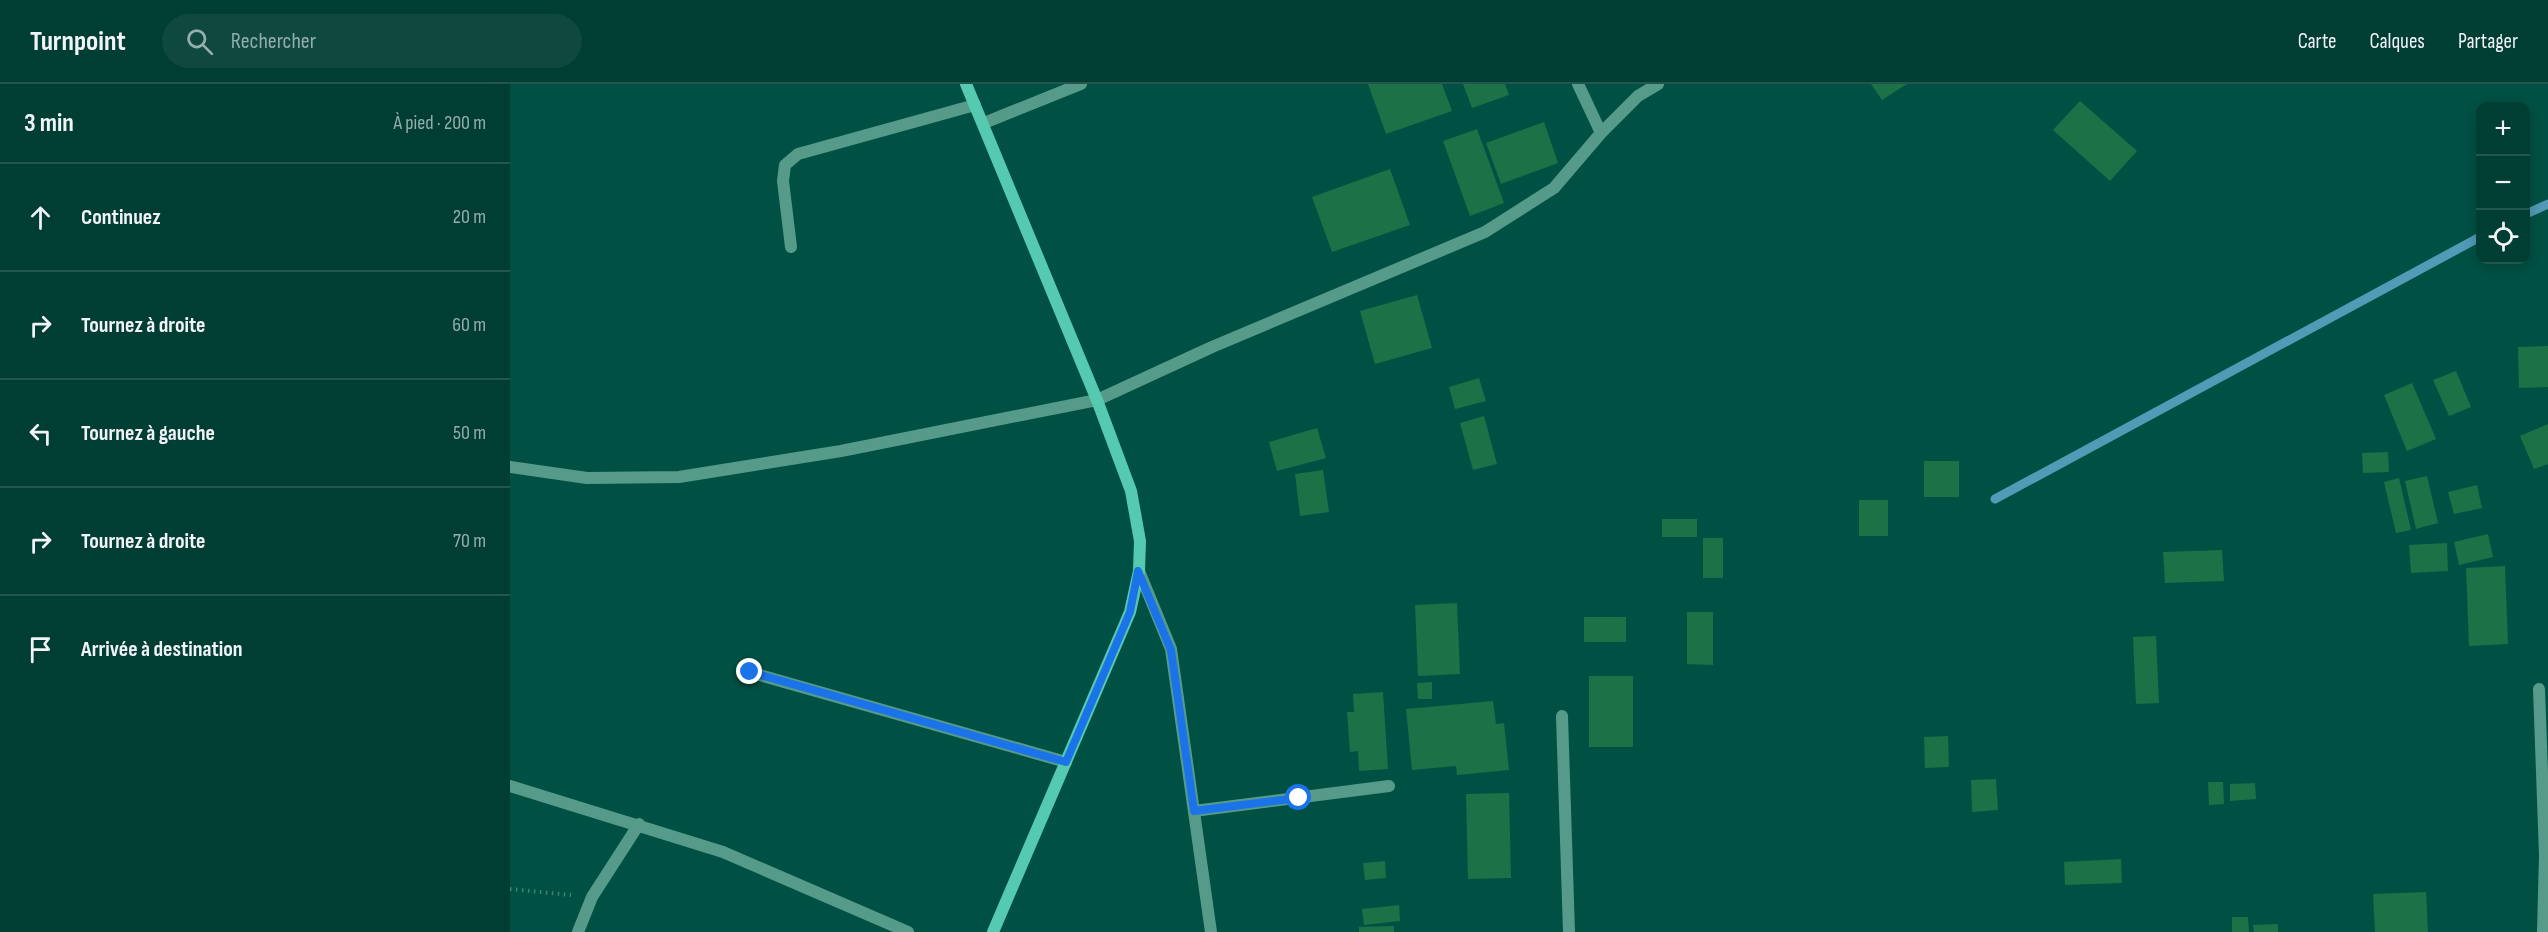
<!DOCTYPE html>
<html lang="fr">
<head>
<meta charset="utf-8">
<style>
	:root { --surface:#003d33; --page:#0e483f; --text:#f1f3f6; --muted:#95aeac; --line:#22564e }
	body { margin:0; font-family:"Sofia Sans Condensed",sans-serif; background:var(--page); color:var(--text) }
	.controls { position:absolute; right:18px; top:18px; display:grid; overflow:hidden; border-radius:12px; box-shadow:0 3px 15px #0003 }
	.controls button { width:54px; height:54px; display:grid; place-items:center; padding:0; border:0; border-bottom:2px solid var(--line); background:var(--surface); color:var(--text); font:30px sans-serif }
	.stop { position:absolute; width:18px; height:18px; margin:-14px; border:4px solid #1a73e8; border-radius:50%; background:#fff }
	.stop.end { background:#1a73e8; border-color:#fff; box-shadow:0 2px 6px #0008 }
	.list { margin:0; padding:0; list-style:none }
	h2 { display:flex; justify-content:space-between; align-items:center; height:78px; margin:0; padding:0 24px; font-size:26px }
	h2 small { font-size:20px; font-weight:400; color:var(--muted) }
	.list li { display:grid; grid-template-columns:39px 1fr auto; gap:18px; align-items:center; box-sizing:border-box; height:108px; padding:0 24px; border-top:2px solid var(--line) }
	.list b { display:block; font-size:22px; white-space:nowrap }
	.list em { font-size:20px; font-style:normal; color:var(--muted) }
	.icon { flex:none; width:33px; height:33px; fill:none; stroke:currentColor; stroke-width:2; stroke-linecap:round; stroke-linejoin:round }
	.map { position:relative; flex:none; width:2038px; height:848px; overflow:hidden }
	header { display:flex; align-items:center; gap:36px; box-sizing:border-box; height:84px; padding:0 30px; background:var(--surface); border-bottom:2px solid var(--line) }
	header strong { font-size:28px }
	nav { display:flex; gap:33px; margin-inline-start:auto; font-size:21px }
	.search { width:420px; height:54px; background:var(--page); display:flex; align-items:center; gap:15px; box-sizing:border-box; padding:0 21px; border-radius:33px; color:var(--muted); font-size:22px }
	main { display:flex }
	aside { flex:1; background:var(--surface) }
	.map>svg:first-child { display:block }
</style>
</head>
<body>
<header>
<strong>Turnpoint</strong>
<div class="search"><svg class="icon" aria-label="search" viewBox="0 0 24 24"><circle cx="10" cy="10" r="6"/><path d="M15 15l6 6"/></svg>Rechercher</div>
<nav><a>Carte</a><a>Calques</a><a>Partager</a></nav>
</header>
<main>
<aside>
<h2>3 min<small>À pied · 200 m</small></h2>
<ul class="list">
<li><svg class="icon" aria-label="ahead" viewBox="0 0 24 24"><path d="M12 20V5M6 11l6-6 6 6"/></svg><div><b>Continuez</b></div><em>20 m</em></li>
<li><svg class="icon" aria-label="right" viewBox="0 0 24 24"><path d="M7 20v-9h11M14 6l5 5-5 5"/></svg><div><b>Tournez à droite</b></div><em>60 m</em></li>
<li><svg class="icon" aria-label="left" viewBox="0 0 24 24"><path d="M17 20v-9H6M10 6l-5 5 5 5"/></svg><div><b>Tournez à gauche</b></div><em>50 m</em></li>
<li><svg class="icon" aria-label="right" viewBox="0 0 24 24"><path d="M7 20v-9h11M14 6l5 5-5 5"/></svg><div><b>Tournez à droite</b></div><em>70 m</em></li>
<li><svg class="icon" aria-label="arrive" viewBox="0 0 24 24"><path d="M6 21V4h12l-3 4 3 4H6"/></svg><div><b>Arrivée à destination</b></div></li>
</ul>
</aside>
<div class="map">
<svg width="2038" height="848" viewBox="0 0 2038 848">
	<rect width="100%" height="100%" fill="#005144"/>
	<g fill="none" stroke-linecap="round" stroke-linejoin="round">
		<!-- stream -->
		<g stroke="#539ab7" stroke-width="9">
			<polyline points="2016,130 2038,120"/>
			<polyline points="1485,415 1970,153"/>
		</g>
	</g>
	<!-- building -->
	<g fill="#1c7146">
		<polygon points="858,0 932,0 942,27 876,50"/>
		<polygon points="953,0 995,0 999,11 962,24"/>
		<polygon points="1361,0 1397,0 1372,16"/>
		<polygon points="1570,17 1627,67 1600,97 1543,46"/>
		<polygon points="1034,38 1048,79 991,100 976,59"/>
		<polygon points="967,45 994,119 960,132 933,57"/>
		<polygon points="880,85 900,141 822,168 802,113"/>
		<polygon points="907,211 922,264 865,280 850,227"/>
		<polygon points="2038,262 2038,303 2009,304 2008,263"/>
		<polygon points="1946,287 1961,323 1939,332 1923,296"/>
		<polygon points="969,294 976,317 945,325 939,303"/>
		<polygon points="1902,299 1926,355 1897,367 1874,311"/>
		<polygon points="974,332 987,380 963,386 950,339"/>
		<polygon points="2038,340 2038,380 2024,385 2010,352"/>
		<polygon points="807,344 816,374 767,387 759,358"/>
		<polygon points="1878,368 1879,388 1853,389 1852,369"/>
		<rect x="1414" y="377" width="35" height="36"/>
		<polygon points="813,386 819,428 790,432 785,390"/>
		<polygon points="1917,392 1928,439 1906,445 1895,397"/>
		<polygon points="1889,394 1901,446 1886,449 1874,398"/>
		<polygon points="1967,401 1972,424 1944,430 1938,408"/>
		<rect x="1349" y="416" width="29" height="36"/>
		<rect x="1152" y="435" width="35" height="18"/>
		<polygon points="1978,450 1983,473 1949,481 1944,458"/>
		<rect x="1193" y="454" width="20" height="40"/>
		<polygon points="1937,459 1938,487 1901,489 1899,461"/>
		<polygon points="1712,466 1714,497 1655,499 1653,468"/>
		<polygon points="1995,482 1998,560 1959,562 1956,484"/>
		<polygon points="947,519 950,590 908,592 905,521"/>
		<polygon points="1177,528 1203,528 1203,581 1177,580"/>
		<rect x="1074" y="533" width="42" height="25"/>
		<polygon points="1646,552 1649,619 1626,620 1623,553"/>
		<rect x="1079" y="592" width="44" height="71"/>
		<polygon points="922,598 922,615 908,615 907,599"/>
		<polygon points="873,608 878,685 849,687 848,667 840,668 837,628 844,628 843,610"/>
		<polygon points="983,617 986,640 994,639 999,686 947,691 946,682 902,686 896,625"/>
		<polygon points="1438,652 1439,683 1415,684 1414,653"/>
		<polygon points="1486,695 1488,726 1462,728 1461,696"/>
		<polygon points="1698,698 1713,698 1714,720 1699,721"/>
		<polygon points="1745,699 1746,715 1720,717 1720,700"/>
		<polygon points="999,709 1001,794 958,795 956,710"/>
		<polygon points="1611,775 1612,799 1555,801 1554,778"/>
		<polygon points="875,777 876,794 855,796 853,779"/>
		<polygon points="1916,808 1918,848 1865,848 1863,810"/>
		<polygon points="889,821 890,837 854,841 852,825"/>
		<polygon points="1722,833 1738,833 1739,848 1722,848"/>
		<polygon points="1768,840 1768,848 1744,848 1743,841"/>
		<polygon points="884,842 884,848 849,848 849,843"/>
	</g>
	<g fill="none" stroke-linecap="round" stroke-linejoin="round">
		<!-- path -->
		<polyline stroke="#3f8175" stroke-width="4" stroke-dasharray="1.5 4.5" stroke-linecap="butt" points="0,805 61,811"/>
		<!-- street -->
		<g stroke="#569b8a" stroke-width="12">
			<polyline points="1068,0 1091,49"/>
			<polyline points="474,39 571,0"/>
			<polyline points="281,163 273,97 275,81 288,70 465,21"/>
			<polyline points="0,383 77,394 169,393 331,367 587,316 702,263 975,148 1044,104 1091,49 1128,12 1148,0"/>
			<polyline points="629,487 661,565 701,848"/>
			<polyline points="239,588 556,678"/>
			<polyline points="2029,605 2035,771 2033,848"/>
			<polyline points="1052,632 1059,848"/>
			<polyline points="0,702 213,768 398,848"/>
			<polyline points="684,727 879,702"/>
			<polyline points="68,848 82,813 129,740"/>
		</g>
		<!-- secondary -->
		<polyline stroke="#55cab0" stroke-width="12" points="456,0 587,316 621,407 630,457 629,487 620,528 483,848"/>
	</g>
	<g fill="none" stroke-linecap="round" stroke-linejoin="round">
		<!-- route -->
		<polyline stroke="#1a73e8" stroke-width="8" points="240,588 556,678 620,528 628,487 661,566 684,727 789,714"/>
	</g>
</svg>
<div class="controls">
<button>+</button>
<button>−</button>
<button><svg class="icon" aria-label="locate" viewBox="0 0 24 24"><circle cx="12" cy="12" r="6"/><path d="M12 2v4M12 18v4M2 12h4M18 12h4"/></svg></button>
</div>
<div class="stop" style="left:789px;top:714px"></div>
<div class="stop end" style="left:240px;top:588px"></div>
</div>
</main>
</body>
</html>
